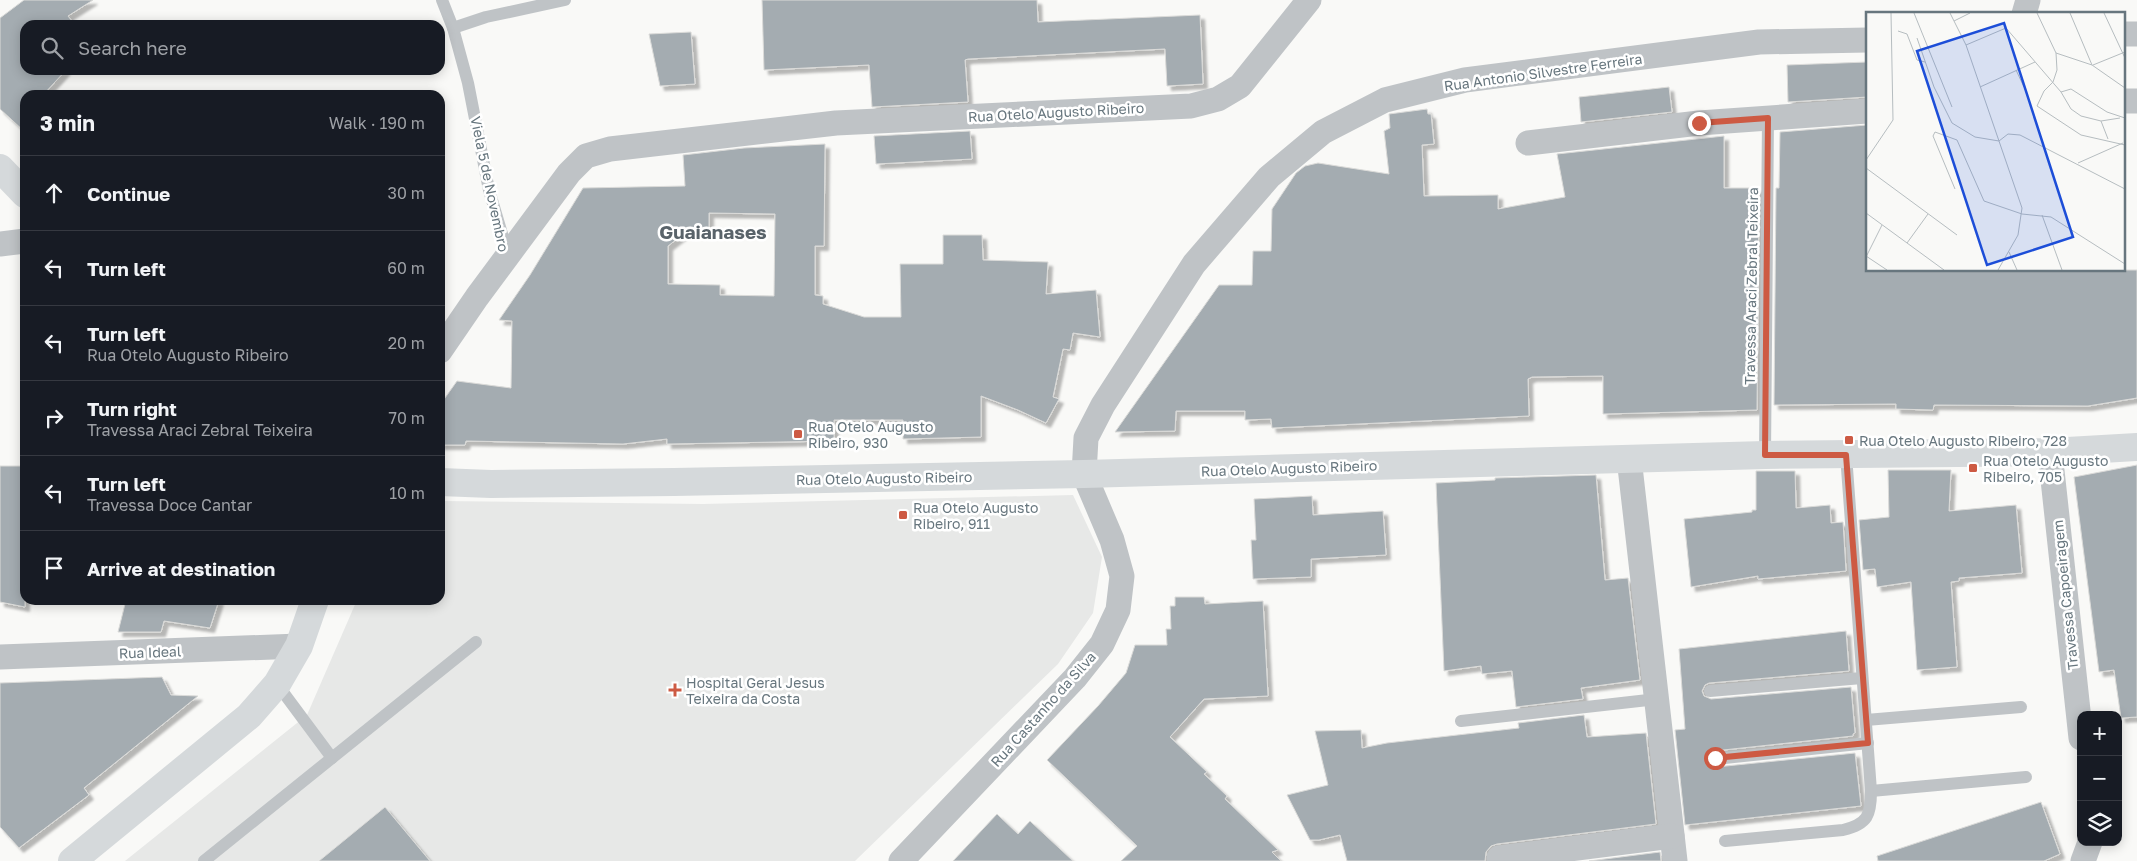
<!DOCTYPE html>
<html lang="en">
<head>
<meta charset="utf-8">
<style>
	:root { --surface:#171b24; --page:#242831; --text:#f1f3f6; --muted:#9ea1a6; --line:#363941 }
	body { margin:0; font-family:"Golos Text",sans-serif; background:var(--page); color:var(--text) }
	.controls { position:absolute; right:15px; bottom:15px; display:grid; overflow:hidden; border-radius:10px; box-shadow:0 2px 12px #0003 }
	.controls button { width:45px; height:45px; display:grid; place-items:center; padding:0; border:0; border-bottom:1px solid var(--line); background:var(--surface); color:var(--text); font:25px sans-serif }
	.stop { position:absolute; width:15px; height:15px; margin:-11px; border:4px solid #cd5a43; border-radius:50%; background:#fff }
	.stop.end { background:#cd5a43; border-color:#fff; box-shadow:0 1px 5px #0008 }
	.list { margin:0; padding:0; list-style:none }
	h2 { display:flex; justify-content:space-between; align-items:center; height:65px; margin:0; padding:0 20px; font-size:21px }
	h2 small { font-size:16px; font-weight:400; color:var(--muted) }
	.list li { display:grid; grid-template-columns:32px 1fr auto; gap:15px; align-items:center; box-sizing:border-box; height:75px; padding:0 20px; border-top:1px solid var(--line) }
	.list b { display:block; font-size:19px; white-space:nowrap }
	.list p { margin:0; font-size:16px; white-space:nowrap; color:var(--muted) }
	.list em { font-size:16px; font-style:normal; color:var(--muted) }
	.icon { flex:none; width:28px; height:28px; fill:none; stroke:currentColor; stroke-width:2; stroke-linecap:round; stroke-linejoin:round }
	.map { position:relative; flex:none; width:2137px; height:861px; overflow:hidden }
	.search { position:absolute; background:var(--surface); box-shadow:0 2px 12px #0003; left:20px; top:20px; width:425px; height:55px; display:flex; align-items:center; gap:12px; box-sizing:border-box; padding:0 18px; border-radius:15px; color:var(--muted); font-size:19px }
	.panel { position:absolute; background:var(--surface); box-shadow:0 2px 12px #0003; left:20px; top:90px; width:425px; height:515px; border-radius:15px }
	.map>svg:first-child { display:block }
</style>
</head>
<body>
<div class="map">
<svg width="2137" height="861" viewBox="0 0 2137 861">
	<defs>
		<filter id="shadow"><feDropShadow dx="4.5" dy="4.5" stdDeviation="1" flood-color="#0004"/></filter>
	</defs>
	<rect width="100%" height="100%" fill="#f9f9f7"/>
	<!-- built -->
	<polygon fill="#e7e8e7" points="1073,495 1102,557 1093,613 1058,664 855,861 125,861 307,715 357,600 440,600 440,501 703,504"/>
	<!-- building -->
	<g fill="#a4acb1" stroke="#dbdbd9" fill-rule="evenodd" filter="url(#shadow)">
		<polygon points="24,0 93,0 68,16 75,25 25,25 25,70 66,70 43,95 25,95 25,132 0,109 0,18"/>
		<polygon points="762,0 1037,0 1038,22 1200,15 1203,84 1167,86 1165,49 968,59 965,60 968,102 872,107 869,65 764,70"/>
		<polygon points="691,32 695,84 660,86 649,34"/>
		<polygon points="1867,62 1867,97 1788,102 1787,65"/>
		<polygon points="1669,87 1672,112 1581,122 1579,97"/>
		<polygon points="1427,109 1428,114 1431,114 1434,144 1422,145 1424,196 1498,195 1498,209 1565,197 1557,154 1724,136 1724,188 1759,188 1757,410 1603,414 1603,376 1532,377 1528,379 1529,416 1272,428 1271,419 1245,420 1245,411 1176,411 1175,431 1115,432 1219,285 1252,285 1253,251 1271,251 1272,209 1296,173 1305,166 1318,163 1389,174 1384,131 1390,128 1389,114"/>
		<polygon points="1867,125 1867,270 2137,270 2137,398 2088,406 1934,405 1933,410 1896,409 1896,404 1774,405 1776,188 1779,188 1780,132"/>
		<polygon points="970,131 972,159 876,164 874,136"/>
		<path d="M825 144 824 246H815V295L823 296V304L864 317H901L900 264H943V235H982L983 260 1048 262 1046 294 1096 290 1100 337 1073 333 1070 350 1063 349 1053 397 1059 399 1046 423 1018 410 981 396V437L903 439V420H834V441L667 444V439L623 444 466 441 465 445H440V405L457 381 511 388 512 321 499 320 530 275 583 188 685 186 683 155 744 148ZM709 213 775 214 774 296 720 295V285L668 284V246L691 228H709Z"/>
		<polygon points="2137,465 2137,717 2121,718 2114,670 2099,672 2074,477"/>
		<polygon points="0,466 25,466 25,607 0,602"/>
		<polygon points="1888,470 1951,470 1949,511 2016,505 2022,573 1959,578 1959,581 1951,582 1957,667 1917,670 1911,582 1877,587 1875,569 1863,570 1859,520 1889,517"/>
		<polygon points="1756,471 1795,471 1796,508 1830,505 1831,523 1843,522 1846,571 1758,579 1758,576 1691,587 1684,519 1752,512 1752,510 1756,510"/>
		<polygon points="1596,475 1605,580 1628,578 1640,680 1581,688 1583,699 1516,707 1512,671 1482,674 1481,666 1444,671 1436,483 1495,480 1495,478"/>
		<polygon points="1312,496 1313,515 1383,511 1386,555 1311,559 1311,577 1253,579 1251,540 1256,540 1254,499"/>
		<polygon points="1175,597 1204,597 1205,604 1263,601 1268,696 1204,699 1170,737 1207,772 1204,774 1227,796 1225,799 1278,850 1272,852 1281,861 1121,861 1137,846 1047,760 1098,706 1126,673 1135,645 1167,645 1166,629 1171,629 1170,606 1175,606"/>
		<polygon points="126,600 219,600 210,628 164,621 161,632 118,632"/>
		<polygon points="1846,631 1849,671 1709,683 1705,685 1702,691 1704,696 1711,699 1851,687 1855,733 1853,734 1853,736 1714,751 1710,753 1707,759 1709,764 1716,767 1855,753 1861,806 1685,825 1675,730 1685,729 1679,649"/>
		<polygon points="162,677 171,695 198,696 84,788 89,795 19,848 0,827 0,683"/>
		<polygon points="1584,715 1587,737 1646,733 1656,824 1497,844 1491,846 1486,852 1485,861 1347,861 1340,835 1319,840 1310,840 1287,795 1328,785 1315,731 1361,730 1362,748 1387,743 1519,728 1518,723"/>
		<polygon points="2041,802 2060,854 2044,861 1878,861 1877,856"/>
		<polygon points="385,807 430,861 319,861"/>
		<polygon points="997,814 1018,834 1030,821 1073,861 953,861"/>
		<polygon points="1660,852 1661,861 1589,861"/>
	</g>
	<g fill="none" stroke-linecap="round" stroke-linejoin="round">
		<!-- lane -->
		<g stroke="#bfc3c6" stroke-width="12">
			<polyline points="442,0 453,28 468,83 489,190 508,254"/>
			<polyline points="453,28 486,17 565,0"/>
			<polyline points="1765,455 1768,118"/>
			<polyline points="277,684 332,758"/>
			<polyline points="1710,691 1862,678"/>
			<polyline points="1866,720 2021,707"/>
			<polyline points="1461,721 1657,699"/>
			<polyline points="1715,759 1868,743"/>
			<polyline points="1871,791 2026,777"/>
			<path d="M1725 841 1843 830C1868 824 1871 815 1871 791L1846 455"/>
			<polyline points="204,861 476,642"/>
		</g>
		<!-- street -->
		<g stroke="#bfc3c6" stroke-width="25">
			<polyline points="2024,14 2028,0"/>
			<polyline points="2123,34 2137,34"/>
			<polyline points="2123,101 2137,101"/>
			<polyline points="1528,143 1699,123 1867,111"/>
			<polyline points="0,244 25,241"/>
			<polyline points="440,351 477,297 569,173 586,156 610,149 836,123 1191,106 1218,99 1240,86 1309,0"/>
			<polyline points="2050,452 2081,738"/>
			<polyline points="1629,458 1675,861"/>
			<polyline points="0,657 299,646"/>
			<polyline points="1499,858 1672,836"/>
			<polyline points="901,861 1075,678 1102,644 1118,610 1122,576 1112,540 1084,474 1086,438 1103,405 1194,264 1269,177 1323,132 1385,100 1465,80 1759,42 1867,40"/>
			<polyline points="2083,861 2090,842"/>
		</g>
		<!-- secondary -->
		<g stroke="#d5d9db" stroke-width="28">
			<polyline points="0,168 25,194"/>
			<polyline points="440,482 491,484 674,482 1084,474 1765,455 2050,452 2137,447"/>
			<polyline points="72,861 249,716 277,684 299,646 315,600"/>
		</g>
	</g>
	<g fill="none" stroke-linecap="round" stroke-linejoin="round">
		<!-- route -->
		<polyline stroke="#cd5a43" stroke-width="6" points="1699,123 1768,118 1765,455 1846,455 1868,743 1715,758"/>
	</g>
	<!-- markers -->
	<g fill="#cd5a43" stroke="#fff" stroke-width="2">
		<rect x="793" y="429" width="10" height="10" rx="2.5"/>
		<rect x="1844" y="435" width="10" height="10" rx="2.5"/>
		<rect x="1968" y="463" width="10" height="10" rx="2.5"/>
		<rect x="898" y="510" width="10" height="10" rx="2.5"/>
		<path d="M672.5 682.5h5v5h5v5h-5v5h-5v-5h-5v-5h5z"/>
	</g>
	<g text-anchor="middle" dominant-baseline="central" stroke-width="5" stroke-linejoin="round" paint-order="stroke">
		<!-- street labels -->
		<g font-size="14" fill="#67767e" stroke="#fff">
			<text transform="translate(1543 72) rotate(-8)">Rua Antonio Silvestre Ferreira</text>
			<text transform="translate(1056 112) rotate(-3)">Rua Otelo Augusto Ribeiro</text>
			<text transform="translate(490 184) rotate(78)">Viela 5 de Novembro</text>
			<text transform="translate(1751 286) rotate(-89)">Travessa Araci Zebral Teixeira</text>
			<text transform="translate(1289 468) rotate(-2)">Rua Otelo Augusto Ribeiro</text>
			<text transform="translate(884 478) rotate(-1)">Rua Otelo Augusto Ribeiro</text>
			<text transform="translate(2065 595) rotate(-96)">Travessa Capoeiragem</text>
			<text transform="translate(150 652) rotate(-2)">Rua Ideal</text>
			<text transform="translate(1043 709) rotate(-48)">Rua Castanho da Silva</text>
		</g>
		<!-- poi labels -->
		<g font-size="14" fill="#67767e" stroke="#fff" text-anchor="start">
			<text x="808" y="426">Rua Otelo Augusto<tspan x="808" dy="16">Ribeiro, 930</tspan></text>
			<text x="1859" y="440">Rua Otelo Augusto Ribeiro, 728</text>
			<text x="1983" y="460">Rua Otelo Augusto<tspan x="1983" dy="16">Ribeiro, 705</tspan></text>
			<text x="913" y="507">Rua Otelo Augusto<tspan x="913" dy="16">Ribeiro, 911</tspan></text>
			<text x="686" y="682">Hospital Geral Jesus<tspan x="686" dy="16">Teixeira da Costa</tspan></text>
		</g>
		<!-- district labels -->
		<g font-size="19" font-weight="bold" fill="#59636a" stroke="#fff">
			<text x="713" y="231">Guaianases</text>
		</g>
	</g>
	<!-- overview -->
	<g transform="translate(1866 12)">
		<rect width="259" height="259" fill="#f9f9f7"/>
		<path fill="none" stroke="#b6bdc0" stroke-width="1" d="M48 1 86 95M84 1 100 33 156 196 152 223 132 258M171 1 190 41 191 58 187 70M204 1 226 53M238 1 259 46M88 9 104 1M32 19 41 22 51 48 59 50M51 26 68 75 86 111 109 125 133 129M100 33 140 16 195 80 205 77 241 100 259 106M190 41 226 53 259 76M227 53 259 40M150 58 158 75M187 70 178 79 171 94 215 123 259 133M114 75 169 50M195 80 205 97 215 104 235 109 254 106M235 109 242 127M133 129 142 122 154 123 259 177M0 148 27 108 25 1M212 151 257 131M0 156 91 223M89 177 67 124 69 120 91 128 118 189 156 202 185 205 259 252M0 201 78 258M176 203 196 258M41 231 62 202M143 240 151 258M0 244 21 258M0 245 16 213"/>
		<path fill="#1d4ed8" fill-opacity="0.15" stroke="#1d4ed8" stroke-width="2.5" d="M138 11 207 225 121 253 51 39Z"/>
		<rect width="259" height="259" fill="none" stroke="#67767e" stroke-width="2.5"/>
	</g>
</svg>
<div class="controls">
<button>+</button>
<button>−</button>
<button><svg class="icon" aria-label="layers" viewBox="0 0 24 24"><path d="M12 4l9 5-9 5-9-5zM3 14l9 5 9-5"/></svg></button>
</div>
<div class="stop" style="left:1715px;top:758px"></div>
<div class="stop end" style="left:1699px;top:123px"></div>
<div class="search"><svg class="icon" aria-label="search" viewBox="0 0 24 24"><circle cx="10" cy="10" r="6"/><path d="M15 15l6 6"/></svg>Search here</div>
<section class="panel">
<h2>3 min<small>Walk · 190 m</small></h2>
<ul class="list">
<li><svg class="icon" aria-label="ahead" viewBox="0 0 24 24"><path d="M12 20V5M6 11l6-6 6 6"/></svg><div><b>Continue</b></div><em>30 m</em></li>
<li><svg class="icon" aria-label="left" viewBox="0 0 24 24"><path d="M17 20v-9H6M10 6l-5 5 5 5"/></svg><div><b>Turn left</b></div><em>60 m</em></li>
<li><svg class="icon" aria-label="left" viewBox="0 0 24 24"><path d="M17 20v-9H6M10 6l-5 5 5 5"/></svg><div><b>Turn left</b><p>Rua Otelo Augusto Ribeiro</p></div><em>20 m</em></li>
<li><svg class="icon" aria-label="right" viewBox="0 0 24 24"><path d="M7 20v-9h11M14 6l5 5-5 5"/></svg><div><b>Turn right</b><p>Travessa Araci Zebral Teixeira</p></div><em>70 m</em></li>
<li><svg class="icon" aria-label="left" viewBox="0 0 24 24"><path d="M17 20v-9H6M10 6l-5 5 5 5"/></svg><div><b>Turn left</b><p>Travessa Doce Cantar</p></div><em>10 m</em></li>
<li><svg class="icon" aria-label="arrive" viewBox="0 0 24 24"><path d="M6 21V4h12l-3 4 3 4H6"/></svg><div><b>Arrive at destination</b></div></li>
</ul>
</section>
</div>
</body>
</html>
